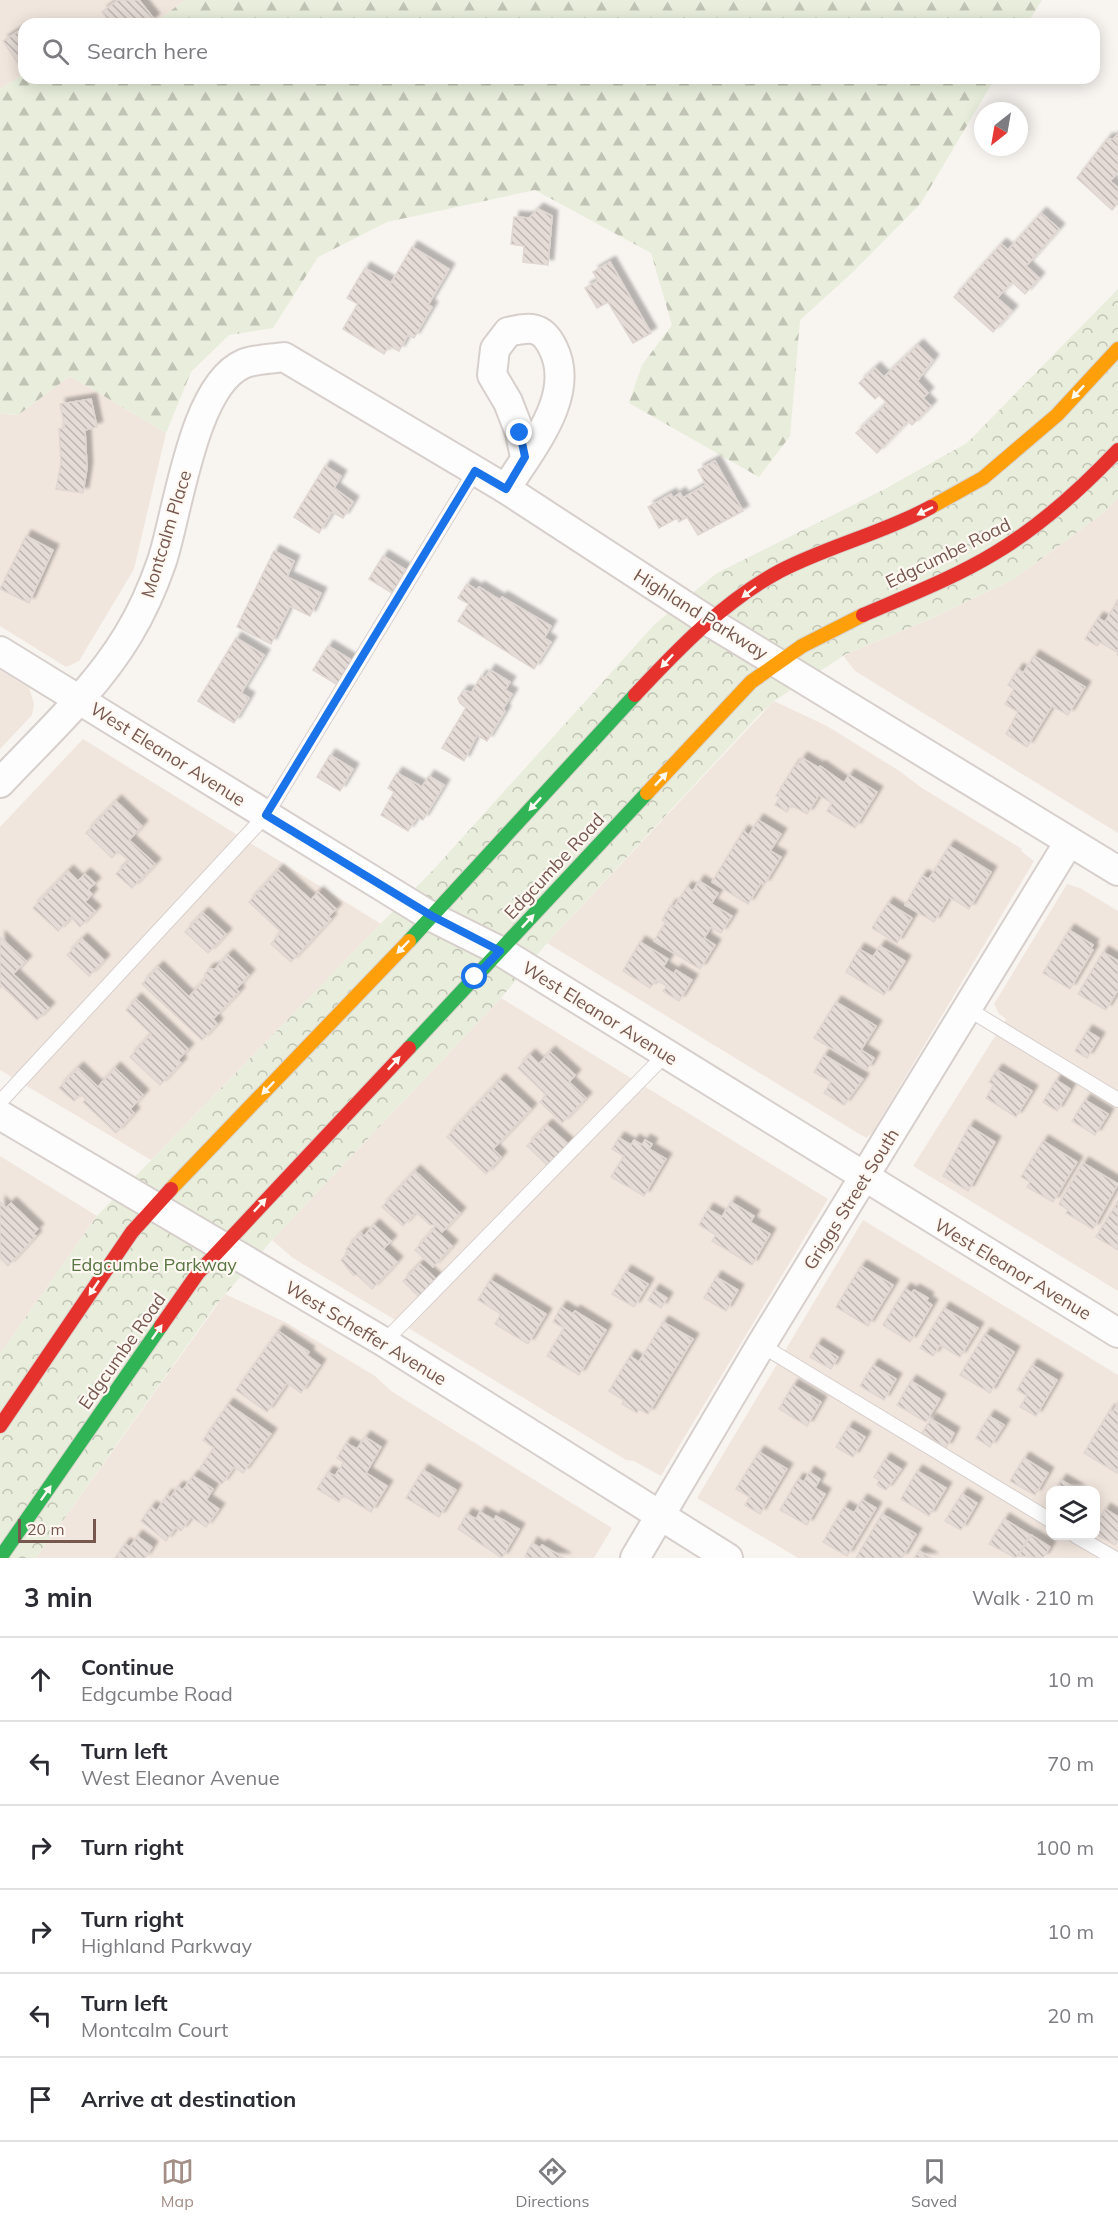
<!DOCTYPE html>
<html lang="en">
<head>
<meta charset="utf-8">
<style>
	:root { --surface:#fff; --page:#f2f2f3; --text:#2b2b33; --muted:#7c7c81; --line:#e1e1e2; --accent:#a48f87 }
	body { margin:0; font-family:Mulish,sans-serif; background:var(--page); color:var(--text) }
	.controls { position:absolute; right:18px; bottom:18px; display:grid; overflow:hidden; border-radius:12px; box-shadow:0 3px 15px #0003 }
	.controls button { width:54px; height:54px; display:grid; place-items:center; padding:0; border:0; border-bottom:2px solid var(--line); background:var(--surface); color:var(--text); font:30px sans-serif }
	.compass { position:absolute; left:974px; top:102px; width:54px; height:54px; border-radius:50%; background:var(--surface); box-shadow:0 3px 15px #0003; rotate:211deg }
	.scale { position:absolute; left:18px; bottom:15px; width:78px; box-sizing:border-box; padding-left:6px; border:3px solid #77584f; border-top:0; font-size:16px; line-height:21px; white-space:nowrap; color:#77584f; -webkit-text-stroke:4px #fef8f3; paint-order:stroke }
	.stop { position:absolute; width:18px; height:18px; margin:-14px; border:4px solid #1a73e8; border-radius:50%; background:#fff }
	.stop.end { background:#1a73e8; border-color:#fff; box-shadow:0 2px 6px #0008 }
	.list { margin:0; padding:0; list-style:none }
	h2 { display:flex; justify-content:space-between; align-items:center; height:78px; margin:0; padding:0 24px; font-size:26px }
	h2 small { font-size:20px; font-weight:400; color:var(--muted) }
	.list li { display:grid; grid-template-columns:39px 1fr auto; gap:18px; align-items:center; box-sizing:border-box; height:84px; padding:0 24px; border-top:2px solid var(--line) }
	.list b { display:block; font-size:22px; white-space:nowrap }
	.list p { margin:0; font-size:20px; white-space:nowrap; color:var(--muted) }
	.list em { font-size:20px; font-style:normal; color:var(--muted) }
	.icon { flex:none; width:33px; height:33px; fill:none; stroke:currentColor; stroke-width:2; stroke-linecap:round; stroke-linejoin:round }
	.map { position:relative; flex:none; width:1118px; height:1558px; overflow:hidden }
	.search { position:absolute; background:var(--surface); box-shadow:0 3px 15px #0003; left:18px; right:18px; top:18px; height:66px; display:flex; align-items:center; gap:15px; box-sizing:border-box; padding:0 21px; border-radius:18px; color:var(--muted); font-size:22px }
	.sheet { height:582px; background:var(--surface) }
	nav { display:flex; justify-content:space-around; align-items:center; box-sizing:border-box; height:84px; border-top:2px solid var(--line); background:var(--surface); font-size:16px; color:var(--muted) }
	nav a { display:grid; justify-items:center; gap:3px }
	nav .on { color:var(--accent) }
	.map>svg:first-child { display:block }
</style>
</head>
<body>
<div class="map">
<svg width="1118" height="1558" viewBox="0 0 1118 1558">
	<defs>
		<pattern id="forest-firs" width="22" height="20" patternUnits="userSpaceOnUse" patternTransform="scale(1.5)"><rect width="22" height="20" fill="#e8eedb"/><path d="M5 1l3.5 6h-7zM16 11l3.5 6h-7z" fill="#c1c4b4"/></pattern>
		<pattern id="park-crowns" width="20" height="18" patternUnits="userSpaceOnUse" patternTransform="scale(1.5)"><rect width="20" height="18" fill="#e8eedb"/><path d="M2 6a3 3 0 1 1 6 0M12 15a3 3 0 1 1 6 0" fill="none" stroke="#c1c4b4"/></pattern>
		<pattern id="building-back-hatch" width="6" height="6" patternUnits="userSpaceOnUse" patternTransform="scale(1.5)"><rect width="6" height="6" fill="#e5dcd7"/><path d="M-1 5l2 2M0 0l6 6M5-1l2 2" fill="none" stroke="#beb5b1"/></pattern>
		<filter id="shadow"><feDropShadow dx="5.5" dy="-5.5" stdDeviation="1.5" flood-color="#0004"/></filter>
	</defs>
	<rect width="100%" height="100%" fill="#f8f4f0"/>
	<!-- residential -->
	<g fill="#f1e6de" fill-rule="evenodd">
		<polygon points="0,0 185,0 153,24 24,24 24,74 0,89"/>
		<polygon points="70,376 166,433 134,569 79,661 66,667 0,626 0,414 18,415"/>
		<polygon points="1118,497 1118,833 855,671 844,657 846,654 928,620 1014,579 1103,513"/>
		<polygon points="0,670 29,688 34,704 32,715 0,749"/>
		<polygon points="774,701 827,726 898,770 922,788 1022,849 1021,851 1034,861 872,1133 866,1138 547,943"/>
		<polygon points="83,739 381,924 151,1160 0,1070 0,827"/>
		<polygon points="1067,884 1080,888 1118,911 1118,1291 913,1166 1006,1019 999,1014 994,1004"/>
		<polygon points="501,998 828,1199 661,1476 634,1461 626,1460 293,1258 272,1240"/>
		<polygon points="0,1156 97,1216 0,1354"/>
		<path d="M863 1220 1118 1375V1558H798L697 1498ZM1050 1490H1096V1536H1050Z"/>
		<polygon points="225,1294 287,1323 375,1376 391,1391 612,1528 594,1558 36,1558"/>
	</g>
	<!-- forest -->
	<g fill="url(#forest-firs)">
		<polygon points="185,0 1042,0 1027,24 153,24"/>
		<polygon points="24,74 24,78 995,78 921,203 853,272 800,320 790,436 759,477 629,403 642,365 672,325 651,253 535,190 387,222 318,257 273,328 229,335 191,372 166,433 70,376 18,415 0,414 0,89"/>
	</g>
	<!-- park -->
	<polygon fill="url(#park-crowns)" points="1118,289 1118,497 1103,513 1014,579 928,620 846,654 774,701 759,715 547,943 501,998 272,1240 216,1305 36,1558 0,1558 0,1354 97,1216 435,868 655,624 717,573 883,490 967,443"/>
	<!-- building -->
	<g fill="url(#building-back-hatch)" stroke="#e1d7d2" stroke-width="1.5" filter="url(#shadow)">
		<polygon points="118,0 139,0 154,19 148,24 111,24 102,12"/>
		<polygon points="23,28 24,67 21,68 3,41"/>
		<polygon points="1118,134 1118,172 1110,181 1118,188 1118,203 1112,210 1077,178 1107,139 1113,139"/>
		<polygon points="538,209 552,216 548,265 523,262 524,246 511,244 514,217 529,218"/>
		<polygon points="1041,213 1059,229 1026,266 1039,278 1025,294 1012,282 997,298 1012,311 993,332 954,297 1001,244 1008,250"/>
		<polygon points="412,247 449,269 428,305 432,307 414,338 408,335 399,351 389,346 384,354 343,329 358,304 347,298 365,268 391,283"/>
		<polygon points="610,262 651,333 633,343 608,302 597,308 585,288 598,281 593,272"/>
		<polygon points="918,345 933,360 917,381 928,393 923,398 931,406 912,425 908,421 877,453 856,433 887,403 879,395 875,399 859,383 875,368 884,377"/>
		<polygon points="91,399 97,427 85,430 87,468 83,493 56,489 61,463 59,429 65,428 60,404"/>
		<polygon points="715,461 743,511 698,535 687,517 679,522 677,518 659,528 648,507 671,494 673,498 680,493 683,498 706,485 698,470"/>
		<polygon points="325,466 341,476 334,488 353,502 343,518 332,512 319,533 294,517"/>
		<polygon points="26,536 53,550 29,603 0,589"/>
		<polygon points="274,551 294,561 287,577 321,593 310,616 290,606 271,644 237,627"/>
		<polygon points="383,556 406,570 392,593 369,579"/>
		<polygon points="467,584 477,590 479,587 500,600 502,597 551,626 544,638 551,642 534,669 458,621 469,604 458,598"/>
		<polygon points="1118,600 1118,656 1117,652 1100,642 1097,646 1085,639 1098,618 1105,622"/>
		<polygon points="236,638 264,655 241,693 249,698 234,723 198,701"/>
		<polygon points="328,646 356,663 341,687 313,670"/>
		<polygon points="1034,656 1085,687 1068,715 1052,706 1027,747 1006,734 1018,712 1005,704 1014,689 1008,685 1018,669 1023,673"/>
		<polygon points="490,670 510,682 505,690 512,694 503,709 505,711 487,741 477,735 464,761 442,748 466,708 460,703 458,698 463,691 472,692 481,676 485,678"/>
		<polygon points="330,755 353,769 340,791 317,777"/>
		<polygon points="802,758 819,768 820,766 844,783 849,775 877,792 855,828 827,811 832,803 819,795 807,814 791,805 787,812 775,805 780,797 776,796 795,765 797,766"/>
		<polygon points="397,773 422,787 429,776 444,785 423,820 417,817 408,831 381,815 394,792 388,788"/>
		<polygon points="116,801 142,826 129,840 155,864 132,888 116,874 129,861 118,851 112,858 86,833"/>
		<polygon points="758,820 781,834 770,851 781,857 764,885 761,883 748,904 712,882 743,831 749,835"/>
		<polygon points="949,846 991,872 969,909 949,897 934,922 905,905 922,876 929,879"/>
		<polygon points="278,870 311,900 318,892 336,909 328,917 331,919 291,962 271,944 281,932 249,902"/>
		<polygon points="68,871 78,881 85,874 95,883 88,890 92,894 85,902 95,911 80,927 71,917 58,931 33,908"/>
		<polygon points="699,881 718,893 711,904 732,916 721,933 711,927 704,938 715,945 700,969 654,941 666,922 662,920 671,905 674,907 687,887 693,891"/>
		<polygon points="888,903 912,918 897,943 872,928"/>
		<polygon points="203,913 226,934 208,953 185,932"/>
		<polygon points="1069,930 1093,945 1090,949 1093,950 1070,989 1043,973"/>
		<polygon points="0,937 26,961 13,974 49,1008 37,1020 2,986 0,988"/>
		<polygon points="82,939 104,960 89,976 67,955"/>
		<polygon points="640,942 668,959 663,967 674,974 676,970 692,980 679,1001 663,991 667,986 656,980 650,988 623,971"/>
		<polygon points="880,946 905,961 884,995 846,972 859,949 873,957"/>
		<polygon points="1103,952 1118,961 1118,990 1106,1010 1078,994"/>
		<polygon points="228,955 249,975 236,989 239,992 213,1019 217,1024 202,1040 142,984 158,967 189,997 205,979 205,974 209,969 215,969"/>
		<polygon points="136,999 188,1049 178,1060 181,1063 160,1085 130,1057 151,1034 126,1010"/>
		<polygon points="836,1002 876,1026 861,1050 874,1058 867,1070 814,1038"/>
		<polygon points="1087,1031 1099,1038 1087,1058 1075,1051"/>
		<polygon points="550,1052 575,1075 569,1082 586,1098 562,1123 540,1102 546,1095 518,1068 530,1055 539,1064"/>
		<polygon points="824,1055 863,1079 844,1105 824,1093 831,1082 814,1072"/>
		<polygon points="78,1068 98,1087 115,1068 143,1095 130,1109 134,1113 116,1133 83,1102 86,1099 81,1094 74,1101 59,1088"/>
		<polygon points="997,1070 1032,1091 1016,1117 986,1098 994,1085 989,1082"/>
		<polygon points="500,1080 531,1109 493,1149 501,1157 486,1174 447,1137"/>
		<polygon points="1056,1080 1070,1089 1057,1111 1043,1102"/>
		<polygon points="1085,1100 1108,1114 1095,1135 1072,1121"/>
		<polygon points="547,1125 568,1144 548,1166 527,1146"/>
		<polygon points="969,1126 995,1142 968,1191 943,1176"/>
		<polygon points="619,1138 631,1145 634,1140 642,1145 645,1140 652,1144 649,1149 666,1159 644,1196 611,1177 624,1156 612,1149"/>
		<polygon points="1043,1141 1077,1162 1053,1202 1027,1187 1030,1182 1021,1177"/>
		<polygon points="1083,1163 1118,1184 1093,1229 1066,1213 1068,1210 1059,1204"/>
		<polygon points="415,1171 460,1213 442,1232 435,1225 430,1225 416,1212 403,1226 382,1207"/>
		<polygon points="1118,1201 1118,1250 1096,1237"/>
		<polygon points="0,1202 6,1208 11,1203 38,1229 33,1234 36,1236 8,1266 0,1258"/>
		<polygon points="731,1202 754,1216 750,1222 770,1234 752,1265 712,1241 716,1235 699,1225 708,1209 722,1217"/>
		<polygon points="374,1225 391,1241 383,1249 397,1262 372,1289 357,1275 353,1275 341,1260 349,1252 346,1249 361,1233 364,1236"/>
		<polygon points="434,1229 452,1246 433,1267 415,1250"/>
		<polygon points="420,1264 439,1282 422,1300 403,1281"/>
		<polygon points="861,1266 893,1285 868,1326 836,1307"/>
		<polygon points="626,1271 648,1284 634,1307 612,1294"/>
		<polygon points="716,1277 738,1290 726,1311 704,1298"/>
		<polygon points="490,1280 546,1314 528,1344 495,1324 501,1314 478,1300"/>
		<polygon points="905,1289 912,1293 914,1290 928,1298 926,1301 932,1305 910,1342 883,1325"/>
		<polygon points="654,1290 667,1298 661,1308 648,1300"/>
		<polygon points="561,1307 573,1314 575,1311 606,1330 579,1375 547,1356 564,1328 553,1322"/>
		<polygon points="944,1308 978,1328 960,1357 940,1345 933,1356 920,1348"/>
		<polygon points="663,1322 693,1339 648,1414 639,1409 637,1413 622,1404 624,1400 609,1391 630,1356 639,1362"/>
		<polygon points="278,1331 309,1352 307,1355 320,1365 301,1393 287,1383 267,1412 236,1390"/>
		<polygon points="985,1334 1014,1352 990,1393 960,1375"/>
		<polygon points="817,1344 838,1357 831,1369 810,1357"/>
		<polygon points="873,1365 896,1379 884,1400 860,1386"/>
		<polygon points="1032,1365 1057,1380 1036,1416 1020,1407 1027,1396 1017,1390"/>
		<polygon points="911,1381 940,1399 926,1422 897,1405"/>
		<polygon points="793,1385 821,1402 807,1426 779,1409"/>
		<polygon points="1118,1403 1118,1471 1117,1473 1084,1453 1110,1410 1113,1412"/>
		<polygon points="228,1404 271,1434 243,1473 234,1467 222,1484 200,1468 214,1448 203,1440"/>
		<polygon points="989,1416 1004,1425 990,1447 976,1438"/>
		<polygon points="931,1419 954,1433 946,1448 922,1433"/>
		<polygon points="848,1427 865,1437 853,1457 836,1447"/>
		<polygon points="365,1437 381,1447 366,1473 387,1486 371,1512 343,1495 339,1502 317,1489 328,1472 335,1476 344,1462 337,1458 346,1443 357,1449"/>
		<polygon points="759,1452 787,1469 760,1514 745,1505 750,1497 736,1489"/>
		<polygon points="1024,1458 1048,1473 1035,1495 1010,1481"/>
		<polygon points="885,1459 901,1469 886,1490 877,1485 879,1480 874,1477"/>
		<polygon points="423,1470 456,1490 439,1517 406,1498"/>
		<polygon points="917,1471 946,1488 929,1516 901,1499"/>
		<polygon points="809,1472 820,1479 815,1488 825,1494 807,1525 780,1510 798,1479 804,1482"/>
		<polygon points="193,1476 213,1489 206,1500 219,1509 206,1527 191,1517 181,1531 176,1527 166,1541 141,1521 151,1507 157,1511 167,1495 170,1498 178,1487 183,1490"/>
		<polygon points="1061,1480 1078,1490 1055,1490"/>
		<polygon points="962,1494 977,1503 961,1530 945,1521"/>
		<polygon points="862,1500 876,1508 847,1556 823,1542 844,1507 854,1513"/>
		<polygon points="1105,1509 1118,1517 1118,1540 1115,1545 1096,1534 1096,1525"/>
		<polygon points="480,1512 494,1520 496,1516 519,1529 502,1558 458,1529 467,1514 476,1519"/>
		<polygon points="882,1514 916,1534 902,1558 856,1558"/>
		<polygon points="1004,1519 1030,1535 1016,1558 989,1544"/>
		<polygon points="1031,1535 1050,1547 1043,1558 1018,1556"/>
		<polygon points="137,1536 152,1547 145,1558 115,1558 125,1544 130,1547"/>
		<polygon points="532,1543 540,1548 542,1545 564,1558 528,1558 525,1556"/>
		<polygon points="919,1551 931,1558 914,1558"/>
	</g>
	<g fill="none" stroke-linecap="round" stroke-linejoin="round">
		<!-- lane casing -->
		<g stroke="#d7cfcc" stroke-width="16">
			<g id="lane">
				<polyline points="968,1009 1118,1100"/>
				<polyline points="0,1102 266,815 475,471"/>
				<polyline points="384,1342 666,1054"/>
				<polyline points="761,1345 1050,1520"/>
				<polyline points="1076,1536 1114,1558"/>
			</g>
		</g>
		<!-- street casing -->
		<g stroke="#d7cfcc" stroke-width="32">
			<g id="street">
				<path d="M506 489C530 449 577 396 553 348 542 325 530 327 508 332L495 349 492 375 508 402 520 433 525 457"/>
				<polyline points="0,651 432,917 500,951 1118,1333"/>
				<path d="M0 783C44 736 95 690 128 635 142 612 153 587 162 561 178 512 193 386 243 364 254 359 272 359 284 357L506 489 710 622 1118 871"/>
				<polyline points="0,1115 384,1342 728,1558"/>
				<polyline points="635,1558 761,1345 1069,842"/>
			</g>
		</g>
		<!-- fast casing -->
		<g stroke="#d8cfcb" stroke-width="16">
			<g id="fast">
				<polyline points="409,941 635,695"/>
				<polyline points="409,1048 647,793"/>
				<polyline points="0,1558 161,1326"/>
			</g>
		</g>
		<!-- slow casing -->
		<g stroke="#d8cfcb" stroke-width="16">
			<g id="slow">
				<polyline points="931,507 983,478 1057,415 1118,349"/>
				<polyline points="647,793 751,682 802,646 863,615"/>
				<polyline points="171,1189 409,941"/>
			</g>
		</g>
		<!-- jam casing -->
		<g stroke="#d8cfcb" stroke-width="16">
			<g id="jam">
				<path d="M863 615C907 596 954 578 995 553 1042 525 1081 489 1118 450"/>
				<path d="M635 695C678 649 724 601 780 571 828 546 883 533 931 507"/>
				<polyline points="161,1326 198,1273 409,1048"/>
				<polyline points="0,1426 132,1232 171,1189"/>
			</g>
		</g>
		<!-- lane -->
		<use href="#lane" stroke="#fefdfd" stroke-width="14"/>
		<!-- street -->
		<use href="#street" stroke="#fefdfd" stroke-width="28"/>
		<!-- fast -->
		<use href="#fast" stroke="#30b455" stroke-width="14"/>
		<!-- slow -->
		<use href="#slow" stroke="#ff9f0a" stroke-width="14"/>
		<!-- jam -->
		<use href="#jam" stroke="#e5322d" stroke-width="14"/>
	</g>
	<!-- one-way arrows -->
	<defs><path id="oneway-solid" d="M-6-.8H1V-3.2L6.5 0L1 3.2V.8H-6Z" transform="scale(1.5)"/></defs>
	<g fill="#fef8f3">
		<use href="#oneway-solid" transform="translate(1078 392) rotate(133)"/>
		<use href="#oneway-solid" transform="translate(925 511) rotate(154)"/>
		<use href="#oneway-solid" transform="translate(749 592) rotate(142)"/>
		<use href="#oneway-solid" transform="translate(667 661) rotate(133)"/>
		<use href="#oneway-solid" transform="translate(661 779) rotate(-47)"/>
		<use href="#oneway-solid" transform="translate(535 804) rotate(133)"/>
		<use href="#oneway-solid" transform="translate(528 921) rotate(-47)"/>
		<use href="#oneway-solid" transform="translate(403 947) rotate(134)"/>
		<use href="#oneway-solid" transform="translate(394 1063) rotate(-47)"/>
		<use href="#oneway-solid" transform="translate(268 1088) rotate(134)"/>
		<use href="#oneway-solid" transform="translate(260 1205) rotate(-47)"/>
		<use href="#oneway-solid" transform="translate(94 1288) rotate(124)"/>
		<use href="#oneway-solid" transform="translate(157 1332) rotate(-55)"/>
		<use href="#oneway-solid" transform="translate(46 1493) rotate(-55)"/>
	</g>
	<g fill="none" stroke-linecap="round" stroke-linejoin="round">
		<!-- route -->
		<polyline stroke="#1a73e8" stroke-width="8" points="475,977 500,951 432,916 266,815 475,471 506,489 525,457 520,433"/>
	</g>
	<g text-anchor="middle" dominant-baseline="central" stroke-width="4.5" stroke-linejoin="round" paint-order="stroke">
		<!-- street labels -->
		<g font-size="18" fill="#77584f" stroke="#fef8f3">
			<text transform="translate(166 534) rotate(-73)">Montcalm Place</text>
			<text transform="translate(948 553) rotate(-26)">Edgcumbe Road</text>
			<text transform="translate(701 614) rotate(32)">Highland Parkway</text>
			<text transform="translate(168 754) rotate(32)">West Eleanor Avenue</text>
			<text transform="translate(554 866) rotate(-47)">Edgcumbe Road</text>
			<text transform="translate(600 1013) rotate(32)">West Eleanor Avenue</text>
			<text transform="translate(851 1199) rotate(-58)">Griggs Street South</text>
			<text transform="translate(1013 1269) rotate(31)">West Eleanor Avenue</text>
			<text transform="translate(366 1333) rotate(31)">West Scheffer Avenue</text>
			<text transform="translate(122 1351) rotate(-55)">Edgcumbe Road</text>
		</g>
		<!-- park labels -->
		<g font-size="18" fill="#597643" stroke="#fef8f3">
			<text x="154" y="1264">Edgcumbe Parkway</text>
		</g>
	</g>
</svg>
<div class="controls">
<button><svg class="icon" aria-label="layers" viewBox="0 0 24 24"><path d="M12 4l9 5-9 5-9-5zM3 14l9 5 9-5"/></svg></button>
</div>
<svg class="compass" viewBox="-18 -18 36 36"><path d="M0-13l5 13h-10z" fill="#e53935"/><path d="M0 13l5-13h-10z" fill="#7c7c81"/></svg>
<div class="scale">20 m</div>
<div class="stop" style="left:475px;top:977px"></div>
<div class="stop end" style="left:520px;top:433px"></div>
<div class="search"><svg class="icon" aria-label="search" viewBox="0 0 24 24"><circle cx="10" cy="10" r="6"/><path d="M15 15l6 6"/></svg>Search here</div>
</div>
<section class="sheet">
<h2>3 min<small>Walk · 210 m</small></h2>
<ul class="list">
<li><svg class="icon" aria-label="ahead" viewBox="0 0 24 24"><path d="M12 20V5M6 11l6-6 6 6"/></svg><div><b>Continue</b><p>Edgcumbe Road</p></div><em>10 m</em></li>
<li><svg class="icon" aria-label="left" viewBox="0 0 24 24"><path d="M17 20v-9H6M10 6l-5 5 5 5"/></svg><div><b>Turn left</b><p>West Eleanor Avenue</p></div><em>70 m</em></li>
<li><svg class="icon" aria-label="right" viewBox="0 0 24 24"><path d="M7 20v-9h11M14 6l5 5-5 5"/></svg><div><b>Turn right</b></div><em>100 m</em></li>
<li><svg class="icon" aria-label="right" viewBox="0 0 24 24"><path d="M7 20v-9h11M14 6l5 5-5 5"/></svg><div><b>Turn right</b><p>Highland Parkway</p></div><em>10 m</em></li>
<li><svg class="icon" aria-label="left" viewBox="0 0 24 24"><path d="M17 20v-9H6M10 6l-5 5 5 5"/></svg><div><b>Turn left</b><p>Montcalm Court</p></div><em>20 m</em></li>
<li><svg class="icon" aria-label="arrive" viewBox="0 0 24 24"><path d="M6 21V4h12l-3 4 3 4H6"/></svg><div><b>Arrive at destination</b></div></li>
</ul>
</section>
<nav>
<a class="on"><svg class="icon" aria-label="map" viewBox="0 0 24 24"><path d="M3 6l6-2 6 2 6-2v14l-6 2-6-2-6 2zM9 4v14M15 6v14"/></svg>Map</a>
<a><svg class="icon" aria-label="directions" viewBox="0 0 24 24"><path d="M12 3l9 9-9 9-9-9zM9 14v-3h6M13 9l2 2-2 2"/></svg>Directions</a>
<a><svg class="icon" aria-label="saved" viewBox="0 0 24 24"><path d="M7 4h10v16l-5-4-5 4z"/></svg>Saved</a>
</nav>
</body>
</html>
